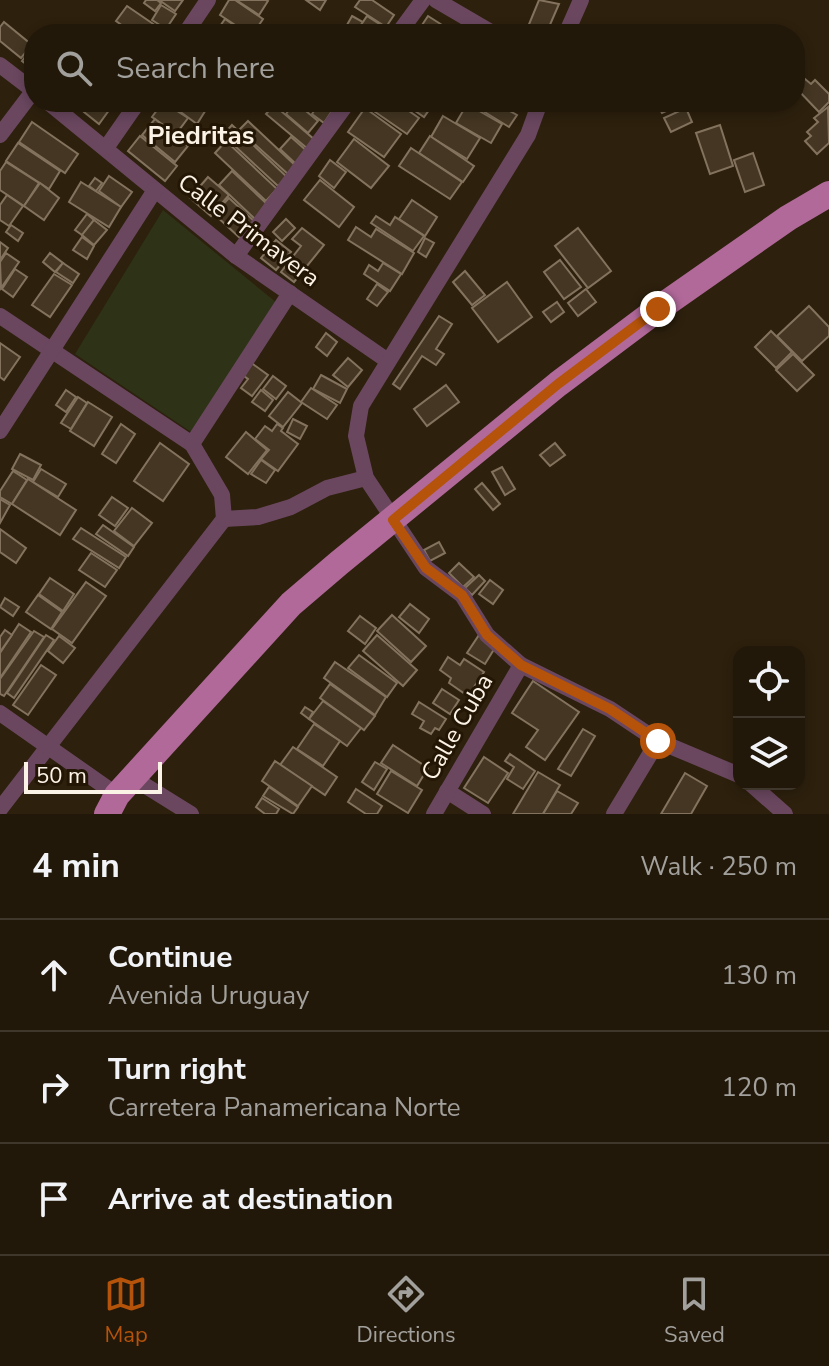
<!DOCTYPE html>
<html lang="en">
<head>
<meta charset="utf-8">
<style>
	:root { --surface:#22180a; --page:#2a2113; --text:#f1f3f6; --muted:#a2a09c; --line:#3f372b; --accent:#b45309 }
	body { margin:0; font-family:"Nunito Sans",sans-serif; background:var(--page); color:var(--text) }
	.controls { position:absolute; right:24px; bottom:24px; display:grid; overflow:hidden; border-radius:16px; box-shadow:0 4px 12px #0003 }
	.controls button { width:72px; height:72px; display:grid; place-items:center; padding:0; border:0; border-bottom:2px solid var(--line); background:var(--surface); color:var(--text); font:40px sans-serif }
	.scale { position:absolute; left:24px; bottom:20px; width:138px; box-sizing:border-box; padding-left:8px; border:4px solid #fcf3e7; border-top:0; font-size:22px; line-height:28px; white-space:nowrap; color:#fcf3e7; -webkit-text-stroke:6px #231604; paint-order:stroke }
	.stop { position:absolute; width:24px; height:24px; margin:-18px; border:6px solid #b45309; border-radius:50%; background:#fff }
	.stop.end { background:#b45309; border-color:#fff; box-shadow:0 2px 8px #0008 }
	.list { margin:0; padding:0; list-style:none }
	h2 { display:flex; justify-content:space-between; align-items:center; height:104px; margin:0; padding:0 32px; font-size:34px }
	h2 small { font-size:26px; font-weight:400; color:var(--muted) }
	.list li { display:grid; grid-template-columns:52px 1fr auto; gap:24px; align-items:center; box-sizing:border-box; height:112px; padding:0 32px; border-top:2px solid var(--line) }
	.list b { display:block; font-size:30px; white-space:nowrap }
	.list p { margin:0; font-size:26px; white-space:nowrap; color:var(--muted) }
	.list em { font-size:26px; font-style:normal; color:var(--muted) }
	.icon { flex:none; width:44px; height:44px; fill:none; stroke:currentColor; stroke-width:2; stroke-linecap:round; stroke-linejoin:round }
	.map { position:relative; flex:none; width:829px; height:814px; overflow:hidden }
	.search { position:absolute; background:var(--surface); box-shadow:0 4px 12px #0003; left:24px; right:24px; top:24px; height:88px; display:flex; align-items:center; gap:20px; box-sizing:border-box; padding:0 28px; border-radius:32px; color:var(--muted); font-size:30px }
	.sheet { height:440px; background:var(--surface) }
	nav { display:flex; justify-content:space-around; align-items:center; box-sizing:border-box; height:112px; border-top:2px solid var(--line); background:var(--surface); font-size:22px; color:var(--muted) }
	nav a { display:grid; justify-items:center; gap:4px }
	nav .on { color:var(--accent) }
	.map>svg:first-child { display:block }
</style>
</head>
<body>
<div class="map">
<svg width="829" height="814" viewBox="0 0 829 814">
	<rect width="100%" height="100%" fill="#2d200d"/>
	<!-- green -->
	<polygon fill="#2e3217" points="163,210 282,307 200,438 75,354"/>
	<!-- building -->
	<g fill="#443622" stroke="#83735e" stroke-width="2">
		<polygon points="146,0 157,0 161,3 155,11 144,3"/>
		<polygon points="159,0 183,0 175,11"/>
		<polygon points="229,0 235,0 263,19 253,34 249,34 220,15"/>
		<polygon points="236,0 266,0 268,1 259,15"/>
		<polygon points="306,0 326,0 320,10"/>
		<polygon points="360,0 372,0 394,15 386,27 355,7"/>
		<polygon points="539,0 559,4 546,34 525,34"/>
		<polygon points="161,5 176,14 166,29 152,20"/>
		<polygon points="127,6 165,32 164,34 134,34 116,21"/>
		<polygon points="352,16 363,22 357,31 347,25"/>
		<polygon points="367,16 384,27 380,34 362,34 357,31"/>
		<polygon points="428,16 450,30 448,34 416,34"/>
		<polygon points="225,19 247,34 216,32"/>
		<polygon points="4,22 32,45 21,58 0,41 0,27"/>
		<polygon points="34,45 34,70 22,61"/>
		<polygon points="805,79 811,84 815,80 829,94 829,102 819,112 796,88"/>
		<polygon points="91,102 115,102 99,124 84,112"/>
		<polygon points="163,102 188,118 176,134 152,117"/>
		<polygon points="167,102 198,102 207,108 197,124"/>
		<polygon points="295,102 318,121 308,133 286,114"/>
		<polygon points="308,102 319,102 332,111 324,123 312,114 316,108"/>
		<polygon points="325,102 341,102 334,112 323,104"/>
		<polygon points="371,102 396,102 419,118 407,134 368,107"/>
		<polygon points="402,102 433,102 434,103 424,117"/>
		<polygon points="508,102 513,105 510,111 517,115 509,127 470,103"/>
		<polygon points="656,102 675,102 677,106 662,113"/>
		<polygon points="467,104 502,124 491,143 456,123"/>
		<polygon points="274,105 315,140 308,149 266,114"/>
		<polygon points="828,107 829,143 817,154 805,141 811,136 807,132 818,122 814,118"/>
		<polygon points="365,108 401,134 384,157 348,132"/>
		<polygon points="686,108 692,122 671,132 664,118"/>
		<polygon points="443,116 480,138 467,159 431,137"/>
		<polygon points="155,119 188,146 175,162 142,135"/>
		<polygon points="248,121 297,167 289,175 239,130"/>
		<polygon points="32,122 78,154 65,173 19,142"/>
		<polygon points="232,125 287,177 278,186 223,135"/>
		<polygon points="720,125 733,166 710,174 696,133"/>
		<polygon points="140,136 177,166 165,181 128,151"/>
		<polygon points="430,136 474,166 463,182 419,153"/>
		<polygon points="291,137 308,152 297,165 280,149"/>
		<polygon points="354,139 389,166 371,188 337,162"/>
		<polygon points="226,141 277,189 266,201 215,153"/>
		<polygon points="18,143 60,171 49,189 6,161"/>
		<polygon points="411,148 462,182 450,199 399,166"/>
		<polygon points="753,153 764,185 745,192 734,160"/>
		<polygon points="330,160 346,172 334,188 319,176"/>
		<polygon points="6,162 39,183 24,206 0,190 0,171"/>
		<polygon points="232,171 268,205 255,219 219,185"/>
		<polygon points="109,176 132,192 121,207 99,191"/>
		<polygon points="208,177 229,195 211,216 190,198"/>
		<polygon points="95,178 102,183 96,191 89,186"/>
		<polygon points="320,180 354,207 339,227 304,200"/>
		<polygon points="81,182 121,207 109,227 69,202"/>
		<polygon points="40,183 59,198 44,220 24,206"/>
		<polygon points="7,195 23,206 9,226 0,220 0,205"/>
		<polygon points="229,198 255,222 240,238 214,214"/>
		<polygon points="412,200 437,217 425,236 399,219"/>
		<polygon points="87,214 94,220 82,235 75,230"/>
		<polygon points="376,216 390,225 395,217 424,236 413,251 371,223"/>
		<polygon points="286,219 295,228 282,241 273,232"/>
		<polygon points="94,220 107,230 94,245 82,235"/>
		<polygon points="11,225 23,233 18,241 6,232"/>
		<polygon points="356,227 371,237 376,229 414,253 402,274 348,240"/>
		<polygon points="302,228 324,245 294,282 281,272 301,246 292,239"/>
		<polygon points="578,228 611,271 588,288 555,246"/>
		<polygon points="82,237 94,246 87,259 73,250"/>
		<polygon points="425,238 434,243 426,257 418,252"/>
		<polygon points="276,240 291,252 276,270 261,258"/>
		<polygon points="0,242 8,248 0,260"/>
		<polygon points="6,253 19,262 1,288 0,262"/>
		<polygon points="50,253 63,263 55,272 43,262"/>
		<polygon points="560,260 581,287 564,299 544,272"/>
		<polygon points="63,263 79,274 73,283 56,272"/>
		<polygon points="383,263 401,274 390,291 364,274 369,265 378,271"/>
		<polygon points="15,269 27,277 13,297 2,289"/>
		<polygon points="465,271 485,295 472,305 453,282"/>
		<polygon points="54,274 72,285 50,317 32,305"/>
		<polygon points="507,282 532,317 498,342 472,308"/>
		<polygon points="377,284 388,292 377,306 367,299"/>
		<polygon points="586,289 596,302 578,316 568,303"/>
		<polygon points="557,302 564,312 551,322 543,312"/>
		<polygon points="809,306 829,327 829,336 802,361 777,336"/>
		<polygon points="439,316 452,324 436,349 444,354 436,365 422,356 400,389 393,384"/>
		<polygon points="771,331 792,352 776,368 755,347"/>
		<polygon points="326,333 337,342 327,356 316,347"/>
		<polygon points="0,343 20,357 4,380 0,377"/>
		<polygon points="793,354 814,375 797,391 776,370"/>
		<polygon points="348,358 362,370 348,387 333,375"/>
		<polygon points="250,362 268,375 252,396 241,388 248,379 241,374"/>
		<polygon points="321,375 347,389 340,403 313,389"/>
		<polygon points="273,376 286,386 276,399 263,389"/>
		<polygon points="446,385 459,402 427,426 414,409"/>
		<polygon points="311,388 337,405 327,419 301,402"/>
		<polygon points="66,390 76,397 66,412 56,405"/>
		<polygon points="261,390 273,400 265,411 252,402"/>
		<polygon points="288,392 302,403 283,427 269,416"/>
		<polygon points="78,397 87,403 71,429 61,423"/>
		<polygon points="88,402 112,417 94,446 70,431"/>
		<polygon points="293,419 307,426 300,439 287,432"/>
		<polygon points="121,424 135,434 116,463 102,454"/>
		<polygon points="277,424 283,428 281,431 298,444 278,471 261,459 269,450 255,439 265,426 272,431"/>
		<polygon points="246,432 267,450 248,474 226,457"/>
		<polygon points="160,443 189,464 163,501 134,481"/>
		<polygon points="555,443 565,455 550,466 540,455"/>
		<polygon points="20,454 41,465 33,480 12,469"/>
		<polygon points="261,460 275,470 266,483 251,474"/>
		<polygon points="502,467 515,489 505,495 492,472"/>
		<polygon points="41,469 66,484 58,497 33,482"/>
		<polygon points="13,471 27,480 12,504 0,497 0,491"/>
		<polygon points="28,479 76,510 60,535 12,504"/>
		<polygon points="482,483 500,504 493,510 475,489"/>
		<polygon points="112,497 128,508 115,526 99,515"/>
		<polygon points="0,499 10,505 0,523"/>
		<polygon points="132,508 152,523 134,546 114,531"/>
		<polygon points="103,525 134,547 128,556 96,534"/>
		<polygon points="81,528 126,557 119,568 73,539"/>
		<polygon points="0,529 26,548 16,563 0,552"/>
		<polygon points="439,542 445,553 430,561 424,550"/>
		<polygon points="91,553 117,570 105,587 79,570"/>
		<polygon points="459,563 474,577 463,587 449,573"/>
		<polygon points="479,575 485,581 472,595 465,588"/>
		<polygon points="50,578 74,594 63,611 39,594"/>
		<polygon points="490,580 503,590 493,604 479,594"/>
		<polygon points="86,582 106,596 72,643 52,629"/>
		<polygon points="38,595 62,612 51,629 26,612"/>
		<polygon points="5,598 19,607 13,616 0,607"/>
		<polygon points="410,604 429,619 419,633 399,617"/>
		<polygon points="392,615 426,646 411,662 377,631"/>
		<polygon points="360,616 376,628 365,644 348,631"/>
		<polygon points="19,624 31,632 0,678 0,653"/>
		<polygon points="5,630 12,635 0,652 0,637"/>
		<polygon points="34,631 44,637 4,696 0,694 0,679"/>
		<polygon points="46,635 54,640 14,698 7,693"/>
		<polygon points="377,635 417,670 403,686 363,651"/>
		<polygon points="479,635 496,646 485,664 467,653"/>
		<polygon points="59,636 75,648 63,663 48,651"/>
		<polygon points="359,655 397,683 387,697 348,668"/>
		<polygon points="448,657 460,665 464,659 484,672 468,696 449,683 451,678 440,670"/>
		<polygon points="335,662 386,697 375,715 324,678"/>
		<polygon points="41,665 56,675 28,715 13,705"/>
		<polygon points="533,681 579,712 545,760 526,747 538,730 512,713"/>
		<polygon points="330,684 375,716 364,730 320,698"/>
		<polygon points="442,689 459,700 450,714 433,703"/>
		<polygon points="323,701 361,728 347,746 309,719"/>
		<polygon points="419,702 446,719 439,730 435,728 431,734 420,728 424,721 412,714"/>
		<polygon points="305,707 313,712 309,719 301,713"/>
		<polygon points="314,724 340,741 323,766 297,749"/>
		<polygon points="583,729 595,736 571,776 558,769"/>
		<polygon points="393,745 428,768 417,786 381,763"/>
		<polygon points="293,747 337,777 325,795 280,765"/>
		<polygon points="510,754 535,771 523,789 507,779 514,767 505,761"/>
		<polygon points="484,757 508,773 488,803 464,788"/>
		<polygon points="275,761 312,786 298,806 262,781"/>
		<polygon points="375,762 387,769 374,790 362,782"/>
		<polygon points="391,771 422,790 408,813 377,794"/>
		<polygon points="538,772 560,785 543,814 513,814"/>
		<polygon points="685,773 707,786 691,814 661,814"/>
		<polygon points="269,787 298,807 293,814 263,796"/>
		<polygon points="356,789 382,806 377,814 366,814 348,802"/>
		<polygon points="557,791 578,803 571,814 543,814"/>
		<polygon points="262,798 279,809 276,814 265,814 256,807"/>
	</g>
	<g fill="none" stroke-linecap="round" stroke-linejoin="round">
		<!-- street -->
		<g stroke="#6a475f" stroke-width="16">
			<polyline points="436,0 494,34"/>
			<polyline points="185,34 208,0"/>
			<polyline points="398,34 423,0"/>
			<polyline points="566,34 581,0"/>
			<polyline points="0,65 34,91"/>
			<polyline points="48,102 236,256 388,361"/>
			<polyline points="540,102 528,135 361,406 356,436 366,478 426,568 462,595 487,635 521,665 610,709 658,741 739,775"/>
			<polyline points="0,135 34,90"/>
			<polyline points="106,148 138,102"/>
			<polyline points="236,256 348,102"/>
			<polyline points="0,316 192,444 222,495 224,519 0,809"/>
			<polyline points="0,431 155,190"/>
			<polyline points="192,444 290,293"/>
			<polyline points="224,519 258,517 291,507 327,488 366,478"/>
			<polyline points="0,713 117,795"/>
			<polyline points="133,778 191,814"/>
			<polyline points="751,784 785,814"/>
			<polyline points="447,791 483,814"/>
			<polyline points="434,814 521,665"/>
			<polyline points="614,814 658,741"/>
		</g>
		<!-- primary -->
		<polyline stroke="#b1699a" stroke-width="26" points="107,814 117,795 291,604 339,563 558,384 658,309 788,218 829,194"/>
	</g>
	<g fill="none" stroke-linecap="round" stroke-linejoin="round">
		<!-- route -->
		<polyline stroke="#b45309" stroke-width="10" points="658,309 558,384 393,520 426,568 462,595 487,635 521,665 610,709 658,741"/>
	</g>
	<g text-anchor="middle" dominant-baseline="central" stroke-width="6" stroke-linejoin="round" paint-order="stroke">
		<!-- street labels -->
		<g font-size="24" fill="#fcf3e7" stroke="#231604">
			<text transform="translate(249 230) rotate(37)">Calle Primavera</text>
			<text transform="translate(457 727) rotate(-60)">Calle Cuba</text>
		</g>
		<!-- neighbourhood labels -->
		<g font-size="26" font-weight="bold" fill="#fcf3e7" stroke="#231604">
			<text x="201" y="135">Piedritas</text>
		</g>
	</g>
</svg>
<div class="controls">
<button><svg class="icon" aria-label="locate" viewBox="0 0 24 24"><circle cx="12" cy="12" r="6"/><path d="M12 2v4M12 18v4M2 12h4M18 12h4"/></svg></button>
<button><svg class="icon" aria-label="layers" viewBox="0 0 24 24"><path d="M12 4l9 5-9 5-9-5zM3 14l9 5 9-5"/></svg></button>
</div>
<div class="scale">50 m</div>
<div class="stop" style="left:658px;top:741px"></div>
<div class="stop end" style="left:658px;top:309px"></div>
<div class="search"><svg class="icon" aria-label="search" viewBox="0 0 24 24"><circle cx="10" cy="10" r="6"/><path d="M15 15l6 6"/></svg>Search here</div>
</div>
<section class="sheet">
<h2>4 min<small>Walk · 250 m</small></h2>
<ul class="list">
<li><svg class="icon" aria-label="ahead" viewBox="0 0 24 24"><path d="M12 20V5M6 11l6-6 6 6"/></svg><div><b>Continue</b><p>Avenida Uruguay</p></div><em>130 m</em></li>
<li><svg class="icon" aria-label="right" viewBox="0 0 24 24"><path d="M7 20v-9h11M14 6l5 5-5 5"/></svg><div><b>Turn right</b><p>Carretera Panamericana Norte</p></div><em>120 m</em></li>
<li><svg class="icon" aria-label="arrive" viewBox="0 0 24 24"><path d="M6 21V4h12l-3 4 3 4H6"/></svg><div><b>Arrive at destination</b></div></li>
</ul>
</section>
<nav>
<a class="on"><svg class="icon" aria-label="map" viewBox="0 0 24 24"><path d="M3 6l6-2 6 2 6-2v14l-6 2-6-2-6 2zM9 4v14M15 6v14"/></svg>Map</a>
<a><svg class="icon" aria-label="directions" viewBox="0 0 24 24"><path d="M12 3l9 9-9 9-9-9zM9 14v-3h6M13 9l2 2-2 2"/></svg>Directions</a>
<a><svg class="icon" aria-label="saved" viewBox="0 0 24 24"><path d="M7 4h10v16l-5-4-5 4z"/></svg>Saved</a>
</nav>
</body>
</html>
